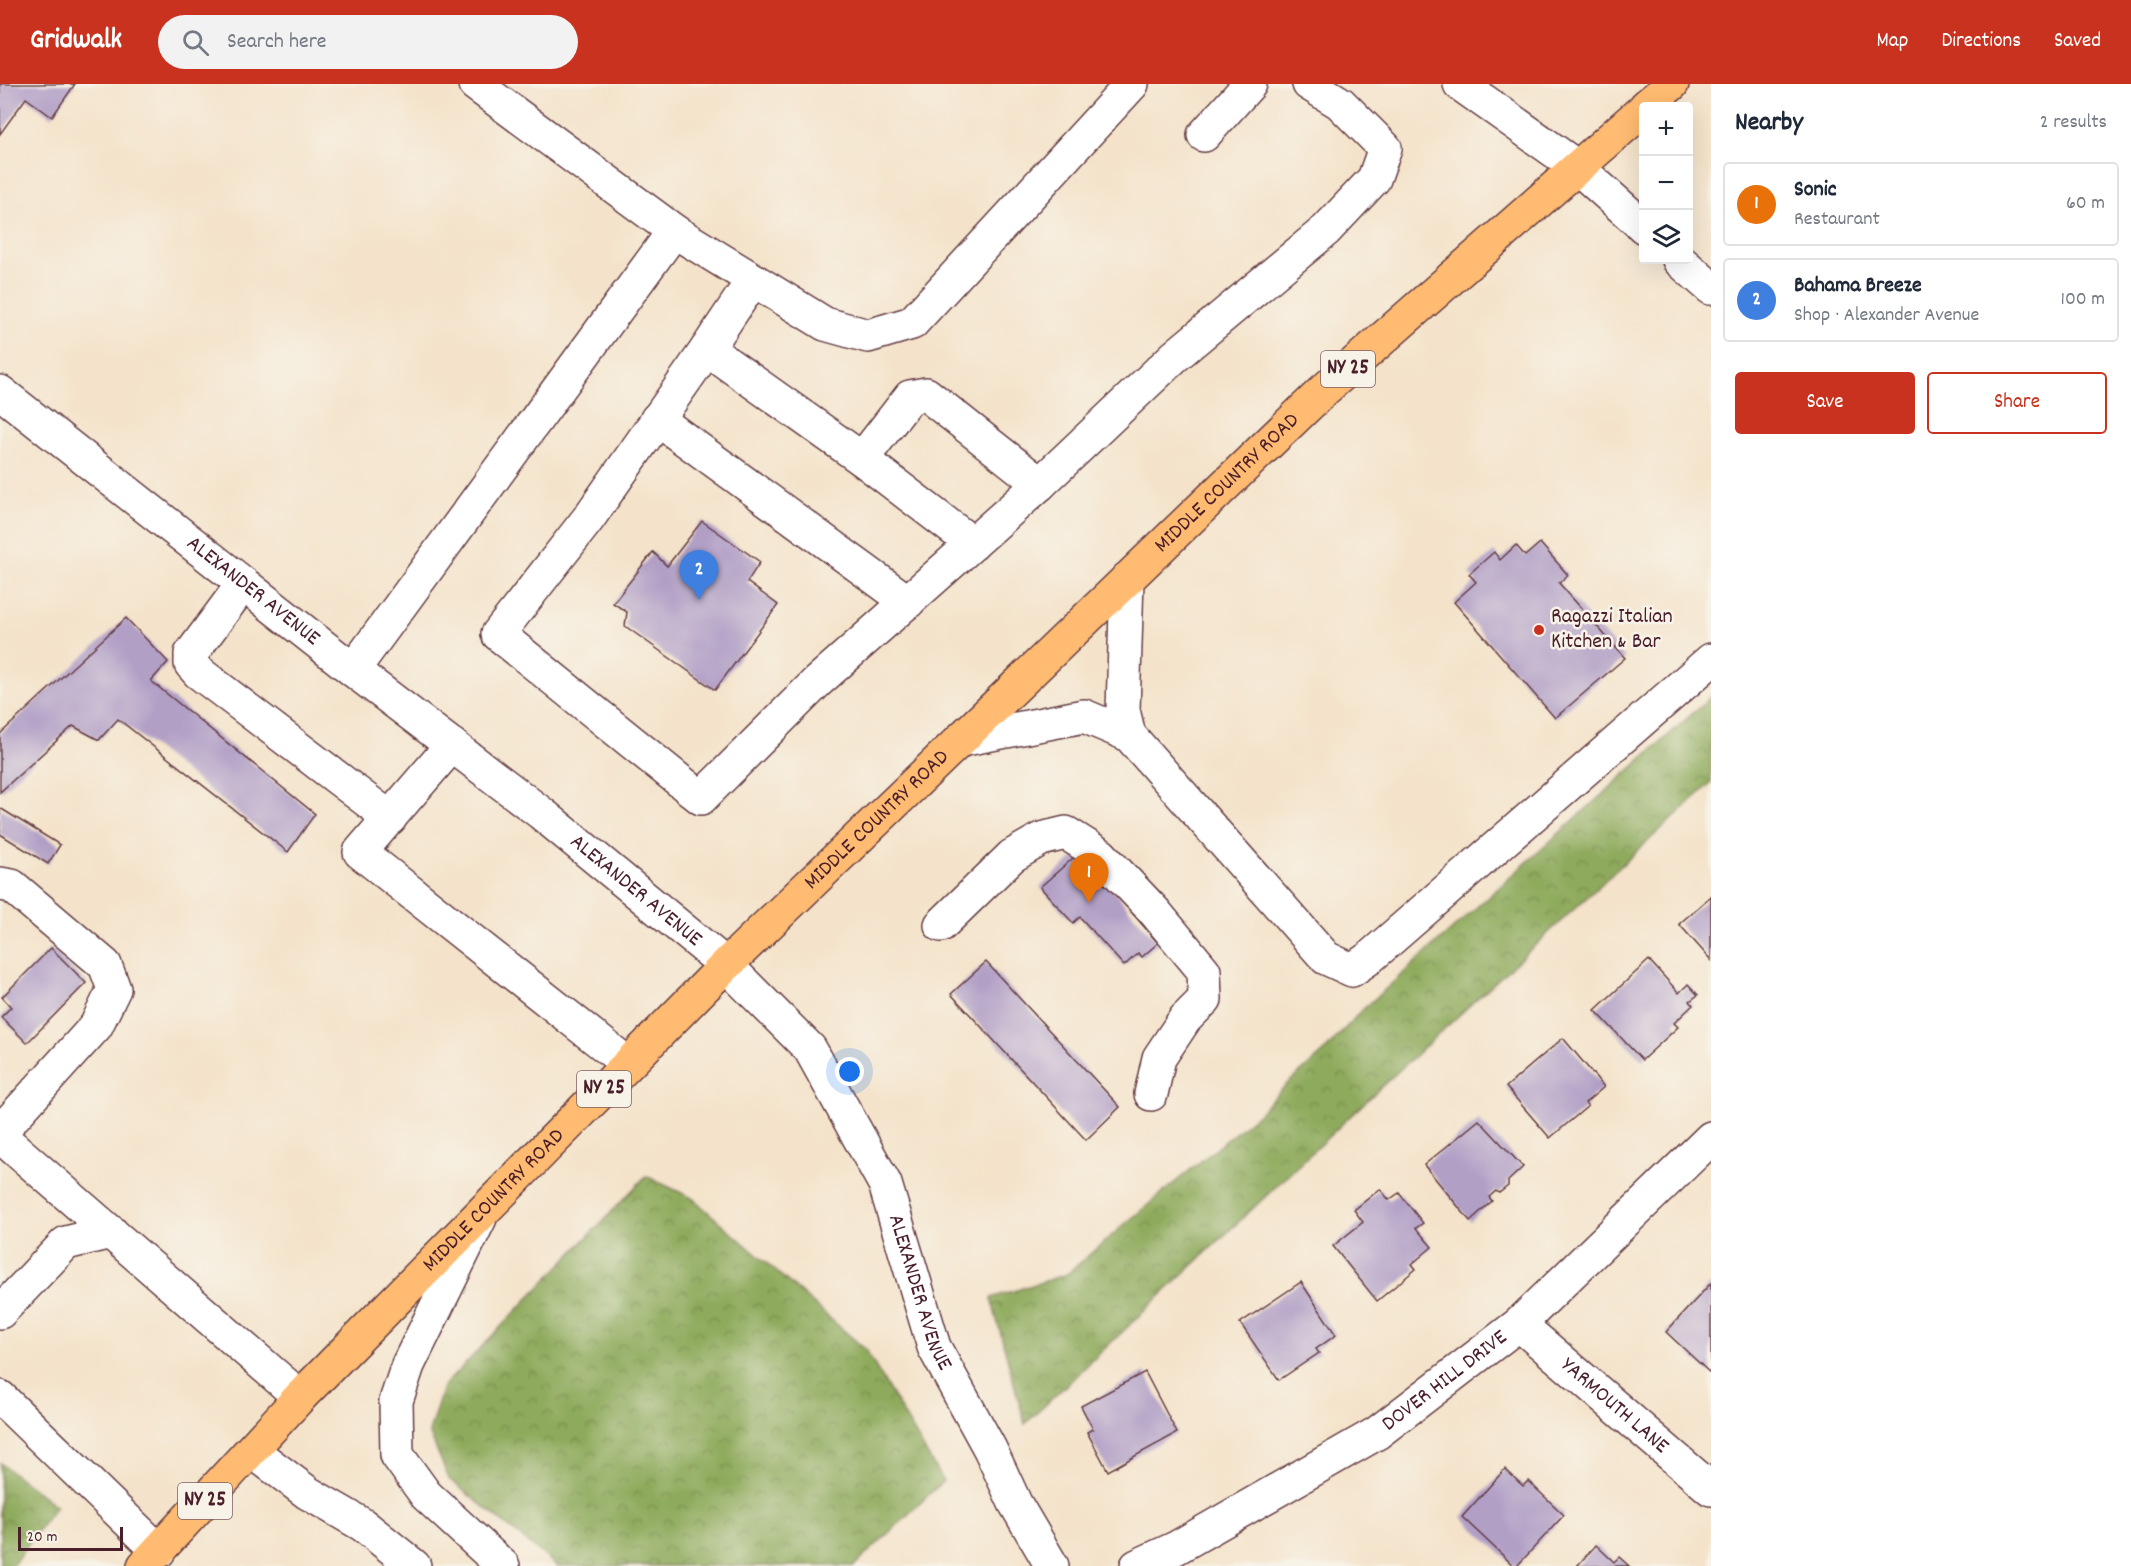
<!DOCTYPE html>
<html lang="en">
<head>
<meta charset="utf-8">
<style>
	:root { --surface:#fff; --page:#f2f2f3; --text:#1f2937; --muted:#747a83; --line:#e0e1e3; --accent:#c8321e }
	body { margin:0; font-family:Dekko,sans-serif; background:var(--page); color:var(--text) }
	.controls { position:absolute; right:18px; top:18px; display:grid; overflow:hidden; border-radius:6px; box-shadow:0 6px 24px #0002 }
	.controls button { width:54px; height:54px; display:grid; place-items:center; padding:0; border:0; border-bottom:2px solid var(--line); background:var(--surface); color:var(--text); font:30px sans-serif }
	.scale { position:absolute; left:18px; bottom:15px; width:105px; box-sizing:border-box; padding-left:6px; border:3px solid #4a1f2b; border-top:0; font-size:16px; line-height:21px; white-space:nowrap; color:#4a1f2b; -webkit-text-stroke:4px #f7f3e8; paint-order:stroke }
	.you { position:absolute; left:850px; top:988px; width:21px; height:21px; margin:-15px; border:4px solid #fff; border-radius:50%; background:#1a73e8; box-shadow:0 0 0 9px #1a73e833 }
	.badge { display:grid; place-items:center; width:39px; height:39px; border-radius:50%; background:var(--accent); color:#fff; font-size:20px; font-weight:700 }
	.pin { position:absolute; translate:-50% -50px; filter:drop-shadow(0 2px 3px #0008) }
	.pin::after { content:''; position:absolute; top:32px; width:21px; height:18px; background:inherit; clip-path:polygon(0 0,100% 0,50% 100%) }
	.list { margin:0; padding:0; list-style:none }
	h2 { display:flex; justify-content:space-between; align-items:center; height:78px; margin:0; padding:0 24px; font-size:26px }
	h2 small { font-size:20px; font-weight:400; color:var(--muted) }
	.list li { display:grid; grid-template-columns:39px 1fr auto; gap:18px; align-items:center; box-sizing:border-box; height:84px; margin:0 12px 12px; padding:0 12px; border:2px solid var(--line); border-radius:6px }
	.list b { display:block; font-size:22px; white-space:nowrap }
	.list p { margin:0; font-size:20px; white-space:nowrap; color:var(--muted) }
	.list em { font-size:20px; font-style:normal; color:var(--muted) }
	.actions { display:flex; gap:12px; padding:18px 24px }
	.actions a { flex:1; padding:14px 0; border:2px solid var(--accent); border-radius:6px; text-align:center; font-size:21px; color:var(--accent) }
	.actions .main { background:var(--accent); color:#fff }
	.icon { flex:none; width:33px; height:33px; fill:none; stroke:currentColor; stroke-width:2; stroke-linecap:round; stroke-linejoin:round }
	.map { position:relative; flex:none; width:1711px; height:1482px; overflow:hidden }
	header { display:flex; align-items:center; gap:36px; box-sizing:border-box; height:84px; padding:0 30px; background:var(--accent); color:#fff }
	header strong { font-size:28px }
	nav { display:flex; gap:33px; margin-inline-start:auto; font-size:21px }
	.search { width:420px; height:54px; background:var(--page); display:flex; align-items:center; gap:15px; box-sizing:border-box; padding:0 21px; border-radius:33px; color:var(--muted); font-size:22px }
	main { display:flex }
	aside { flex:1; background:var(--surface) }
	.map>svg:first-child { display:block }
</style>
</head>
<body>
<header>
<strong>Gridwalk</strong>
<div class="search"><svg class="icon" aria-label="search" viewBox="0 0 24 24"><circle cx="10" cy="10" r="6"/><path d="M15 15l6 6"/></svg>Search here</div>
<nav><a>Map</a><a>Directions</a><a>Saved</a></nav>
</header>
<main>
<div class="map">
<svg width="1711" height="1482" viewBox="0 0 1711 1482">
	<defs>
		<pattern id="forest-crowns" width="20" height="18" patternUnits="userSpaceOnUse" patternTransform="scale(1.5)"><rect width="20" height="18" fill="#8eaa5c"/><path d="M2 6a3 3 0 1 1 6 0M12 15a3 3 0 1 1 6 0" fill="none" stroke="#768a4c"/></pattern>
	</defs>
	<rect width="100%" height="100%" fill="#f7f3e8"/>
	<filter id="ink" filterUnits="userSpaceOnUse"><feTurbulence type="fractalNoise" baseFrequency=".0167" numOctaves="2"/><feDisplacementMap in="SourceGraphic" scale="12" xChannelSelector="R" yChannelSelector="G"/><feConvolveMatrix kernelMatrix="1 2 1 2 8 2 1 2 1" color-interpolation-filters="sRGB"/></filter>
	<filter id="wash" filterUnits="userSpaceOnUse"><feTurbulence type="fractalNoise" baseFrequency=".008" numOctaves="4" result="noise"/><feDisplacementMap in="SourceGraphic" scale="24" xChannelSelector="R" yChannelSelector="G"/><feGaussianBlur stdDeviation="1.35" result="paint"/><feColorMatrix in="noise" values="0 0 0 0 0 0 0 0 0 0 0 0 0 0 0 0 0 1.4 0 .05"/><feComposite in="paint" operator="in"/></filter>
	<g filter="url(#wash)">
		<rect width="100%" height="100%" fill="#f4e3ca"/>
		<!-- forest -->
		<g fill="url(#forest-crowns)" stroke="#6c6444" stroke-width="1.5">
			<polygon points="1711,613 1711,699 1380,1004 1025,1340 991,1214 1067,1190 1126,1139 1259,1029 1287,1000 1323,969 1360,928"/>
			<polygon points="646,1092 692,1114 865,1265 943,1397 854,1482 557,1482 449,1395 429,1348 443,1303"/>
			<polygon points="0,1379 56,1422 12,1482 0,1482"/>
		</g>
		<g id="blocks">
			<!-- building -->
			<g fill="#b19fc6">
				<polygon points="0,0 75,0 52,33 26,14 0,50"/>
				<polygon points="702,437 760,478 747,498 778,521 715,606 625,542 627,528 613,519 653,468 667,482"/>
				<polygon points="1540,459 1568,491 1559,499 1625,574 1555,634 1454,518 1476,498 1469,490 1494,468 1500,476 1516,461 1525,472"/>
				<polygon points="126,534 168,578 151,597 315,730 288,768 118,635 99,656 73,642 0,708 0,650"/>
				<polygon points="0,724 60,761 48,780 0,750"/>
				<polygon points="1080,768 1158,859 1142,873 1138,869 1124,882 1080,833 1073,839 1040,803"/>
				<polygon points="1711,812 1711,876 1679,840"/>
				<polygon points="51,864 86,899 27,959 1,933 11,923 2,913"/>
				<polygon points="1649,876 1679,909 1688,900 1698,911 1690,917 1693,921 1674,939 1678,943 1642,976 1595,926"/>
				<polygon points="986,878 1120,1023 1086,1056 951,910"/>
				<polygon points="1563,954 1604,1003 1585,1019 1588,1022 1550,1054 1506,1003"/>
				<polygon points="1479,1036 1523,1083 1508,1097 1508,1102 1499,1109 1496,1107 1489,1113 1492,1117 1470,1137 1424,1081"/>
				<polygon points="1380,1105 1389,1116 1399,1109 1423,1139 1416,1144 1432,1163 1412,1180 1416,1185 1377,1217 1333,1162 1363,1138 1354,1126"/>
				<polygon points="1301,1198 1336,1251 1316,1265 1319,1269 1279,1296 1240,1239"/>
				<polygon points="1711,1199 1711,1290 1666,1248"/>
				<polygon points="1145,1288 1177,1349 1108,1387 1087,1348 1093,1345 1081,1322"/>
				<polygon points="1505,1385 1523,1402 1528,1397 1564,1431 1517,1482 1514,1482 1462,1433"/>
				<polygon points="1596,1461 1614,1478 1619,1473 1629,1482 1577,1482"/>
			</g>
		</g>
	</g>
	<g filter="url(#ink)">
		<use href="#blocks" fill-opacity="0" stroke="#643c43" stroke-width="1.5"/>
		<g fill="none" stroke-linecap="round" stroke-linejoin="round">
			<!-- minor casing -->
			<g stroke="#643c43" stroke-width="36">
				<g id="minor">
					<polyline points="475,0 674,147 825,240 868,252 912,239 1132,0"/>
					<polyline points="1460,0 1577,83 1644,143"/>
					<polyline points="1204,51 1250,0"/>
					<polyline points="1679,176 1711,204"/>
					<polyline points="707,265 753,196"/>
					<path id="s1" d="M0 308 353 586 541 729 726 881 810 965 885 1100 934 1263 990 1365 1015 1419 1052 1482"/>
					<polyline points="657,335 908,518"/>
					<polyline points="862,375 910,313 926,310 1040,400"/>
					<polyline points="973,460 862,375 707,265 588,435 498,550 701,714 817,598 1040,400 1174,273 1326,146 1374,95 1385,64 1340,19 1309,0"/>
					<polyline points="243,500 191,570 191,580 198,588 390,734"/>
					<polyline points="353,586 674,147"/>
					<polyline points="1129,651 1326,874 1352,886 1368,875 1711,576"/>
					<polyline points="960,656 1084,632 1129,651 1123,626 1127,495"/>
					<polyline points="452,661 360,768 628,980"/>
					<polyline points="0,800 12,802 105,881 114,905 96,942 0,1048"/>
					<polyline points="941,841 1012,772 1041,755 1066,749 1101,771 1155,828 1204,887 1205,915 1185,935 1159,974 1151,1010"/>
					<polyline points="0,1052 300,1313"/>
					<polyline points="480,1134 408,1281 396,1317 397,1371 426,1411 503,1482"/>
					<polyline points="0,1228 66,1159 111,1148"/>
					<path id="s2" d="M1519 1240 1711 1405"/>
					<polyline points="0,1313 159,1467"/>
					<polyline points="252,1367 308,1409 363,1441 414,1482"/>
					<path id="s3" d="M1137 1482 1176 1464 1377 1349 1519 1240 1711 1054"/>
				</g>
			</g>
			<!-- major casing -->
			<g stroke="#643c43" stroke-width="36">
				<g id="major">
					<polyline points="1646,22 1672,0"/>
					<path id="s4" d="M144 1482 300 1313 726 881 1323 307 1644 25"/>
				</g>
			</g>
			<!-- minor -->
			<use href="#minor" stroke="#fff" stroke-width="33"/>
			<!-- major -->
			<use href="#major" stroke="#ffbb71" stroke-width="33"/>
		</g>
	</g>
	<!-- markers -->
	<circle fill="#c8321e" stroke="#f7f3e8" stroke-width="2" cx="1539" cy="546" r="6"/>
	<g text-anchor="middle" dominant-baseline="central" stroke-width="5" stroke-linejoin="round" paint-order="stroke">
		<!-- shield labels -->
		<g fill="#f7f3e8" stroke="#7e5f64" stroke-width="1.5">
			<rect x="1321" y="267" width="54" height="36" rx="4.5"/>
			<rect x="577" y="987" width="54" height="36" rx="4.5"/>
			<rect x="178" y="1399" width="54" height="36" rx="4.5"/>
		</g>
		<g font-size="21" font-weight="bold" fill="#4a1f2b">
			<text x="1348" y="285">NY 25</text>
			<text x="604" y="1005">NY 25</text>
			<text x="205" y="1417">NY 25</text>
		</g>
		<!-- street labels -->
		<g font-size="22" fill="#4a1f2b" stroke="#f7f3e8">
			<text stroke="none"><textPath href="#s4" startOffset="1532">MIDDLE COUNTRY ROAD</textPath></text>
			<text stroke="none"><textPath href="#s1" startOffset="322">ALEXANDER AVENUE</textPath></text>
			<text stroke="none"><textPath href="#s4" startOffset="1046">MIDDLE COUNTRY ROAD</textPath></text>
			<text stroke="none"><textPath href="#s1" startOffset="808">ALEXANDER AVENUE</textPath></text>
			<text stroke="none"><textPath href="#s4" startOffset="506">MIDDLE COUNTRY ROAD</textPath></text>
			<text stroke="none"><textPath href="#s1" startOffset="1312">ALEXANDER AVENUE</textPath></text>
			<text stroke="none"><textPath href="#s3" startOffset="360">DOVER HILL DRIVE</textPath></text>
			<text stroke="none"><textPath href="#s2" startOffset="126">YARMOUTH LANE</textPath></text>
		</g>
		<!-- poi labels -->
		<g font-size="22" fill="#4a1f2b" stroke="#f7f3e8" text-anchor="start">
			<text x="1551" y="533">Ragazzi Italian<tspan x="1551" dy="25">Kitchen &amp; Bar</tspan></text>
		</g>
	</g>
</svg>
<div class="controls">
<button>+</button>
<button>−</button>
<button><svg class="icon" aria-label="layers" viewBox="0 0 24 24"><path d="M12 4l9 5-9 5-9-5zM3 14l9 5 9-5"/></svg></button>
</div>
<div class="scale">20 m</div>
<div class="you"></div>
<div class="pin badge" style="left:1089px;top:819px;background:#e8710a">1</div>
<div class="pin badge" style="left:699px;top:516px;background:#3f7fe0">2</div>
</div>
<aside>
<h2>Nearby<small>2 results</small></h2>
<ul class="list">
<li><span class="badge" style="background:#e8710a">1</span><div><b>Sonic</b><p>Restaurant</p></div><em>60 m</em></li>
<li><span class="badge" style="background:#3f7fe0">2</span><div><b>Bahama Breeze</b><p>Shop · Alexander Avenue</p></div><em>100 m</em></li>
</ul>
<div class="actions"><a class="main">Save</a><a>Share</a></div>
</aside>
</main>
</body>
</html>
